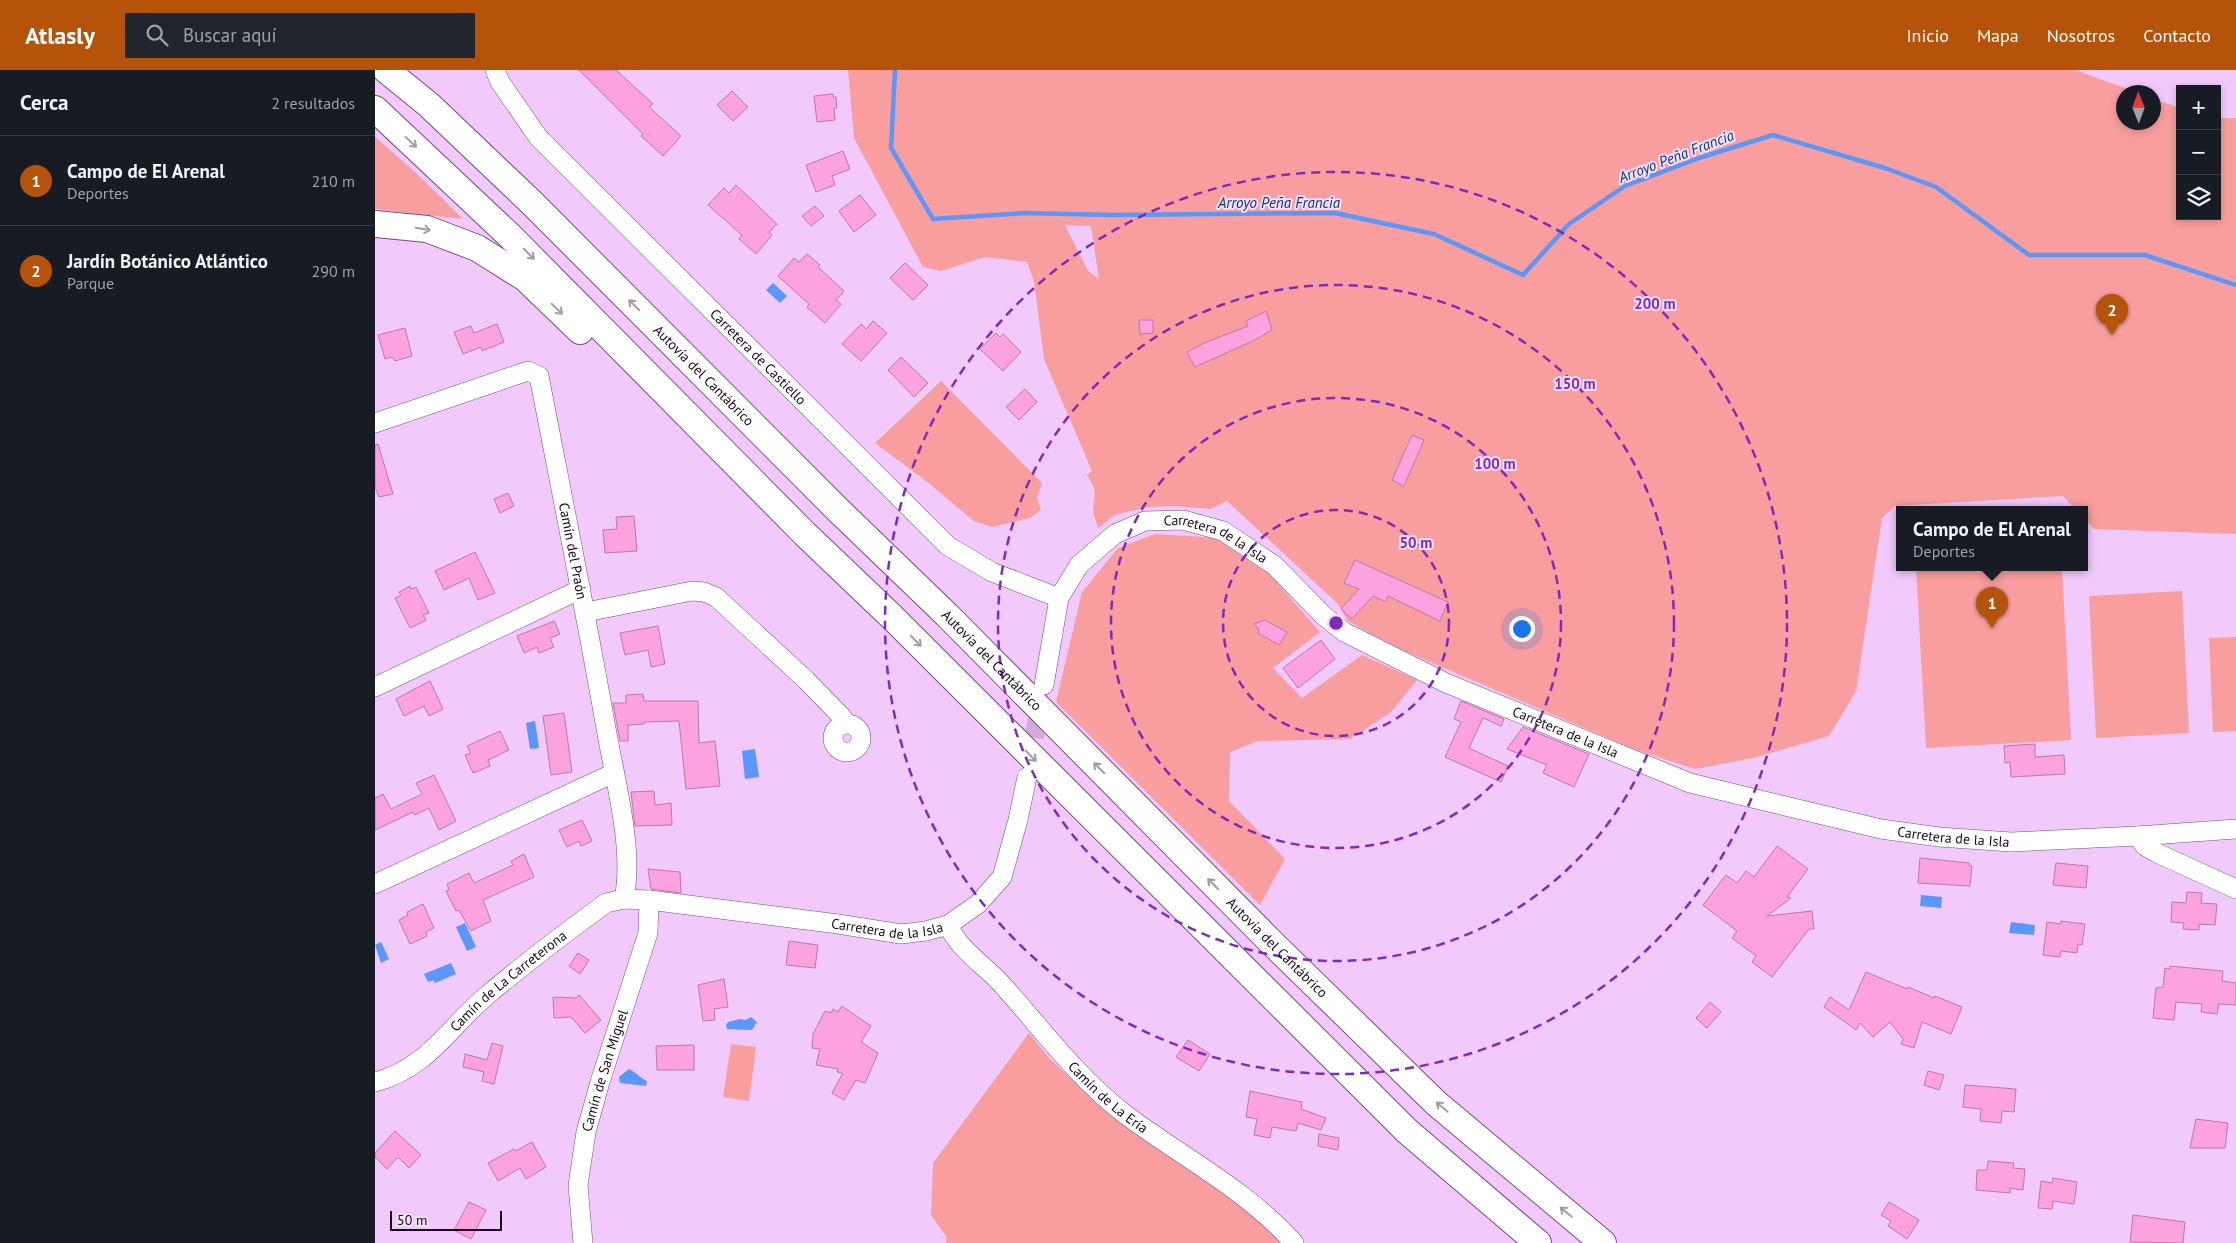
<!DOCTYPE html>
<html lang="es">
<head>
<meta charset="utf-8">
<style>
	:root { --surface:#171b24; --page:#20242c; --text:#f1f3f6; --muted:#9ea1a6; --line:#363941; --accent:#b45309 }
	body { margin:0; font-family:"PT Sans",sans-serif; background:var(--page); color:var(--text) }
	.controls { position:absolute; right:15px; top:15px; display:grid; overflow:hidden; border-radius:0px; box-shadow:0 2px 8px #0003 }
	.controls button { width:45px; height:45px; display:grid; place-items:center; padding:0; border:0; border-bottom:1px solid var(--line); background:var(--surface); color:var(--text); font:25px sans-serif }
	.compass { position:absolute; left:1741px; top:15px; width:45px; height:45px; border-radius:50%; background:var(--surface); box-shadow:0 2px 8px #0003; rotate:359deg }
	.scale { position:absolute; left:15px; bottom:12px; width:112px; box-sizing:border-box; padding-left:5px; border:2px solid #19071d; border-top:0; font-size:14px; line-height:18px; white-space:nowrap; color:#19071d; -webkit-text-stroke:4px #f3dff7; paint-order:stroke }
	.you { position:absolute; left:1146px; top:558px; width:18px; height:18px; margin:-12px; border:4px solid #fff; border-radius:50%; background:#1a73e8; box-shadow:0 0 0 8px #1a73e833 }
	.badge { display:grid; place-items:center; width:32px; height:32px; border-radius:50%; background:var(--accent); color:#fff; font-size:16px; font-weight:700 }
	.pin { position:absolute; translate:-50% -41px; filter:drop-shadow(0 1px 2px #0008) }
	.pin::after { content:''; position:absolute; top:26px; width:18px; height:15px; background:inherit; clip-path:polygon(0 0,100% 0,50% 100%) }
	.popup { position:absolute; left:1521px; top:436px; width:192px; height:65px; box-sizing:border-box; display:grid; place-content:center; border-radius:0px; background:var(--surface); filter:drop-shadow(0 1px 4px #0005); font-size:16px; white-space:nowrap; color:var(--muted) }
	.popup b { font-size:19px; color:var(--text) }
	.popup::after { content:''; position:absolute; left:50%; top:100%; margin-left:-10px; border:10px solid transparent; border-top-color:var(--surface) }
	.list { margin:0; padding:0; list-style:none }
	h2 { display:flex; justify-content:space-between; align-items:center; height:65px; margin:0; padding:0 20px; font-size:21px }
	h2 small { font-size:16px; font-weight:400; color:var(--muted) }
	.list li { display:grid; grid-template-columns:32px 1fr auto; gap:15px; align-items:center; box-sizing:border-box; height:90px; padding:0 20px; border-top:1px solid var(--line) }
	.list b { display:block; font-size:19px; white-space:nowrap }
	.list p { margin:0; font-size:16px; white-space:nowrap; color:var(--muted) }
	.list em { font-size:16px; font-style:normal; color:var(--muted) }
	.icon { flex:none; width:28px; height:28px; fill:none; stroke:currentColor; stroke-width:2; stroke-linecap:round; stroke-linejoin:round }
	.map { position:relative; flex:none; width:1861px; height:1173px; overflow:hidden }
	header { display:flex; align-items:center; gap:30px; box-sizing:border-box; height:70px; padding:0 25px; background:var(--accent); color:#fff }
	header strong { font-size:24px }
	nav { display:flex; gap:28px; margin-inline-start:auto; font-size:18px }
	.search { width:350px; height:45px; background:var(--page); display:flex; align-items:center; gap:12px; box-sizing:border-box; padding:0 18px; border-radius:0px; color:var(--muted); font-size:19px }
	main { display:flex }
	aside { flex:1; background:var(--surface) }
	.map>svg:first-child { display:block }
</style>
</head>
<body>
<header>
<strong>Atlasly</strong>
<div class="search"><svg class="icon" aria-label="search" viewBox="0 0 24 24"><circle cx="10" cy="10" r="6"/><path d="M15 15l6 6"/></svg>Buscar aquí</div>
<nav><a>Inicio</a><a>Mapa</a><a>Nosotros</a><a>Contacto</a></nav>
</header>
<main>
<aside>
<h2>Cerca<small>2 resultados</small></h2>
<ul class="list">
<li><span class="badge">1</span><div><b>Campo de El Arenal</b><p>Deportes</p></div><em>210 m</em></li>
<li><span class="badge">2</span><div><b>Jardín Botánico Atlántico</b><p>Parque</p></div><em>290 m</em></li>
</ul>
</aside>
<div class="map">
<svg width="1861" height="1173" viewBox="0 0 1861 1173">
	<rect width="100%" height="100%" fill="#f1c9fa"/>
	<!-- green -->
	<g fill="#f89e9e" fill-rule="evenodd">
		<path d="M473 0H1700L1761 22H1748V52H1778L1779 29 1805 38V146H1842V48H1861V464L1719 459 1710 449V439H1700L1688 426 1520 436 1507 448 1481 621 1454 666 1378 688 1320 699 1261 680 1020 577 973 551 962 533 852 431 835 439 800 436 772 437 740 445 723 458C722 453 718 445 718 439 720 423 722 420 712 405L717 401 669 289 659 211 652 192 610 187 566 201 548 197 479 68ZM690 155 716 156 724 209 713 201Z"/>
		<polygon points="0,67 40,102 88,149 0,139"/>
		<polygon points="566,311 667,413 662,428 666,440 655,448 617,457 599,451 551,411 500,373"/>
		<polygon points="780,464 843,468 891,500 945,562 898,598 927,628 987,585 1042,610 1016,642 975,669 883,671 855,682 854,731 910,789 885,835 681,632 707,522 743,478"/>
		<polygon points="1541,497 1687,497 1696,670 1551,678"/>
		<polygon points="1807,521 1814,663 1721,668 1714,526"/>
		<polygon points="1861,567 1861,661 1838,662 1834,568"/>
		<polygon points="654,963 673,987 724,1035 782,1078 856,1127 909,1173 571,1173 571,1166 556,1145 558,1093"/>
		<polygon points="356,974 381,977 374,1031 348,1027"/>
	</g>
	<!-- water -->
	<g fill="#5b96f9">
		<polygon points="398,213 412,226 405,233 391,220"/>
		<polygon points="160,651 164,678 155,679 151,653"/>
		<polygon points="380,679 384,707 370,709 367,681"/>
		<polygon points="1546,825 1567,827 1566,838 1545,836"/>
		<polygon points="1636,852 1660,855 1659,865 1634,863"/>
		<polygon points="90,853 101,877 92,881 81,857"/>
		<polygon points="6,872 14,889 6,893 0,875"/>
		<polygon points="76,893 81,904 60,913 58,910 53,912 49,904"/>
		<polygon points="376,947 382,952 377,960 352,959 351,955 353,952 365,949 371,950"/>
		<path d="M254 999C262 1003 265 1008 272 1011L271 1016 245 1013 244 1007Z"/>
	</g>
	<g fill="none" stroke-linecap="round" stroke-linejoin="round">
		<!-- stream -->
		<polyline stroke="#5b96f9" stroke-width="4.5" points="520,0 516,78 558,149 649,143 738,145 960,143 1059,164 1148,205 1194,154 1250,116 1324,88 1398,65 1510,98 1561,117 1654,185 1770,185 1861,215"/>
	</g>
	<!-- building -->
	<g fill="#fca2de" stroke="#bb7aa5">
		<polygon points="204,0 241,0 278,34 274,37 306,66 288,86 266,66 268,64"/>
		<polygon points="357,21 373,37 358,51 342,35"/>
		<polygon points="458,24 458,27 461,27 462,38 459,38 460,50 442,52 439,26"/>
		<polygon points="468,81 475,99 457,106 460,115 441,122 431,95"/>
		<polygon points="361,115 402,154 394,162 397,165 381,184 364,169 367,165 333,135 349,118 354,123"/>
		<polygon points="485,125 501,145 479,162 464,141"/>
		<polygon points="440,136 449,146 436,156 427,146"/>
		<polygon points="432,184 445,195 443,197 469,221 461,230 466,234 450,253 432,237 434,234 403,206 419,188 424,192"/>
		<polygon points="530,193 553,215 538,230 515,208"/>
		<polygon points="891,241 897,260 880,270 820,297 812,282 829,273 873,256 871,251"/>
		<polygon points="764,250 778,250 778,263 765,264"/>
		<polygon points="498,251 512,263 486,291 467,274 486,254 491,259"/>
		<polygon points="122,254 129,272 107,281 106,277 88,284 79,262 96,256 99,263"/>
		<polygon points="30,258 37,286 20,291 18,287 10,289 3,265"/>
		<polygon points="621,263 625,267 628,264 646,282 628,301 605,279"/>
		<polygon points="526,287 553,313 539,327 513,300"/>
		<polygon points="650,319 662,332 644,350 631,337"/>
		<polygon points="1037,365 1049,370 1029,416 1017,410"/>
		<polygon points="3,374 18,424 4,427 0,417 0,375"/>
		<polygon points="133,423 139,436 125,443 119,429"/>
		<polygon points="259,446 262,481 230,483 228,460 242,459 241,447"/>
		<polygon points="100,482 120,523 103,530 94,508 69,520 60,501"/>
		<polygon points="980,490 1073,532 1065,551 1013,526 1011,532 998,526 977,549 966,539 984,519 969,513"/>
		<polygon points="35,516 36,519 41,517 54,543 48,545 51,550 35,558 20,528 26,525 24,522"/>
		<polygon points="890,550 912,562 904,575 883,563 884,560 879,554"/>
		<polygon points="179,551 185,564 175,568 179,577 164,583 162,577 149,583 142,566"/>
		<polygon points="283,556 290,594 276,597 273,580 250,585 245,563"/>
		<polygon points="946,570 960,589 923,618 908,598"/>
		<polygon points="55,611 68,639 54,646 49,636 29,646 21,629"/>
		<polygon points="268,624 269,631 323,631 324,673 340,671 345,716 311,719 304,651 269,652 269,654 253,655 253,671 245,671 238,633 251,633 251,625"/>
		<polygon points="1086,631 1129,649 1126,656 1108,648 1094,678 1133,696 1126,712 1070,687 1086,652 1079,649"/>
		<polygon points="189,643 197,702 176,705 168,646"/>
		<polygon points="1148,657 1214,684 1199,717 1168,703 1172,695 1132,679"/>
		<polygon points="125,661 134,680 113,690 115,696 98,703 90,685 96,683 92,676"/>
		<polygon points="1660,674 1660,687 1689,685 1690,704 1636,707 1635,692 1630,693 1629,676"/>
		<polygon points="59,705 81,751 64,760 54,738 40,745 38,742 0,760 0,728 8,724 16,739 47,724 41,713"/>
		<polygon points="279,721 280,735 296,733 297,755 260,756 256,722"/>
		<polygon points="207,750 217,771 206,776 204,771 192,777 184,760"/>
		<polygon points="1402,776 1433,799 1412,827 1416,828 1392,846 1437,841 1439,859 1434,859 1397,907 1377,892 1381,886 1357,868 1362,861 1328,835 1351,805 1362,813 1371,801 1379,807"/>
		<polygon points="149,784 159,807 108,830 116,851 96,861 84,840 81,841 71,821 74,820 72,814 94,803 99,813 138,795 136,791"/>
		<polygon points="1545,788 1594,793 1594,796 1597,796 1595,816 1543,813"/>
		<polygon points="1681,793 1713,796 1711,818 1678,815"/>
		<polygon points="273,799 305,802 306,823 276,819"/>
		<polygon points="1812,822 1827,823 1826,833 1842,834 1840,855 1824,854 1824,860 1808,859 1809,853 1796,852 1797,832 1811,833"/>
		<polygon points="48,834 59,858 51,862 52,866 35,874 24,850 33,845 32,842"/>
		<polygon points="1686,851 1710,854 1707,875 1703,874 1702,883 1686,881 1685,887 1668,885 1672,852 1686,854"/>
		<polygon points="414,871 443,875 440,898 411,895"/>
		<polygon points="203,883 214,890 205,904 194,896"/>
		<polygon points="1795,896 1848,901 1847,911 1861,913 1861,935 1844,934 1842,944 1826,942 1827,934 1801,932 1799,950 1778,948 1781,918 1788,917 1790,898 1795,899"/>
		<polygon points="1491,902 1532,919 1533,917 1559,928 1560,926 1587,937 1576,964 1547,952 1539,978 1526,974 1528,969 1515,952 1498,967 1485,953 1481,960 1449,937 1455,927 1474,940"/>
		<polygon points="349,909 353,937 339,939 340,950 328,951 323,915"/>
		<polygon points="204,925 226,950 210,963 196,947 179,948 178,927 201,928"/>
		<polygon points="1335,932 1346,942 1332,958 1321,948"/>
		<polygon points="467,936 496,956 486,972 503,983 490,1013 481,1010 469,1030 457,1023 468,1003 462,1002 463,999 441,995 445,979 437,978 438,964 450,941 456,943 458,939 463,942"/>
		<polygon points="813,970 835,984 824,1001 801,987"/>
		<polygon points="117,973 128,976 119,1014 107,1011 109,1002 88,997 90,984 112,990"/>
		<polygon points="319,975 319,1000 282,1000 281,976"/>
		<polygon points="1553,1001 1569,1005 1564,1020 1549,1015"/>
		<polygon points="1590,1015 1641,1019 1639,1042 1627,1041 1626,1053 1605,1051 1606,1039 1588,1037"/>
		<polygon points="875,1021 927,1032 926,1039 951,1048 946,1060 923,1053 921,1061 897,1057 895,1068 879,1065 882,1049 871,1047"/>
		<polygon points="1821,1049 1853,1053 1850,1078 1815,1078"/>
		<polygon points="20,1061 46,1085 34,1098 23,1087 12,1099 0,1087 0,1083"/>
		<polygon points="944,1064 964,1068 963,1080 943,1076"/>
		<polygon points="157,1072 171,1097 151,1109 145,1098 123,1111 113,1093 139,1079 141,1081"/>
		<polygon points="1613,1091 1639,1093 1638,1098 1650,1099 1648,1120 1635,1118 1635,1123 1601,1120 1602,1100 1612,1100"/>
		<polygon points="1678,1108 1702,1112 1699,1134 1678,1131 1677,1139 1663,1138 1666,1111 1677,1113"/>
		<polygon points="94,1132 111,1140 96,1169 79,1160"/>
		<polygon points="1514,1132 1544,1150 1532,1169 1513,1156 1516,1151 1506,1145"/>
		<polygon points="1758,1145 1810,1152 1808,1173 1755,1172"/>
	</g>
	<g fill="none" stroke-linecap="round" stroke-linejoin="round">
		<!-- minor-tunnel -->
		<polyline stroke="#d1acd9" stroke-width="19" stroke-dasharray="19 9" stroke-linecap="butt" points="654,695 666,631"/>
		<!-- minor casing -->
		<g stroke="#784c82" stroke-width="20">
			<g id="minor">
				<path id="s1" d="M120 0 125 12 163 67 573 476 617 502 684 528"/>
				<path id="s2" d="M0 353 153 301 164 306C187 425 211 544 232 664 241 714 259 780 249 829"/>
				<polyline points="211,542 317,521 329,522 341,527 431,610 467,647 470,654"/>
				<path id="s3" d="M669 615 684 528 704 495 740 464 770 451 808 450 848 461 899 495 949 546 969 562 1071 613 1315 713 1506 759 1564 767 1636 772 1762 766 1861 759"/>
				<polyline points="0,617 206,519"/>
				<circle cx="472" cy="668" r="14"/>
				<polyline points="1762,766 1770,776 1782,783 1861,819"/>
				<polyline points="0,814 239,703"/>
				<path id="s4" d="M573 855C585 882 612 896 631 919 670 963 704 1009 751 1045 807 1087 872 1120 919 1173"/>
				<path id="s5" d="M0 1012C51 999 73 959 110 927 149 894 190 863 231 833L249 829 274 830 463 854 526 864 551 861 573 855 603 834 627 807 643 750 652 707"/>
				<path id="s6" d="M208 1173 203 1115 211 1062 225 1012 273 863 274 830"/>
			</g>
		</g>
		<!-- highway casing -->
		<g stroke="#784c82" stroke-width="28">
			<g id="highway">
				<path id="s7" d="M11 0 54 35 158 134 461 438 572 545 896 872 1061 1033 1228 1173"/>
				<polyline points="0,39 135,166 430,464 517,547 1032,1061 1163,1173"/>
				<polyline points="0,154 52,159 102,178 150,208 205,261"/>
			</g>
		</g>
		<!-- minor -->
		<use href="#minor" stroke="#fff" stroke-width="19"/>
		<!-- highway -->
		<use href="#highway" stroke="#fff" stroke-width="26"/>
	</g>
	<!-- one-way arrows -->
	<defs><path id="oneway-shaft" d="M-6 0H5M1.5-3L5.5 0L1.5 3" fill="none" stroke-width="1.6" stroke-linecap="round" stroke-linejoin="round" transform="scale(1.25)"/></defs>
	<g stroke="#a39ca5">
		<use href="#oneway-shaft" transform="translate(36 72) rotate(43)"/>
		<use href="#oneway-shaft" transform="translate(48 159) rotate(10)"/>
		<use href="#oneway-shaft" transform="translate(154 184) rotate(45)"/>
		<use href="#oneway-shaft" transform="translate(259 235) rotate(-135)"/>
		<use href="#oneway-shaft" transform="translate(182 239) rotate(44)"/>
		<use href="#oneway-shaft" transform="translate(541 571) rotate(45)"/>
		<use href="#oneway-shaft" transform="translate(656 686) rotate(45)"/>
		<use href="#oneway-shaft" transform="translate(724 698) rotate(-135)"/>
		<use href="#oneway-shaft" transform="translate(838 814) rotate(-135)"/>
		<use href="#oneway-shaft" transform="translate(1067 1037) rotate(-140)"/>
		<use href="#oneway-shaft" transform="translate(1191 1142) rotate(-140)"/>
	</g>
	<!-- distance rings -->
	<g fill="none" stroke="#7b2cbf" stroke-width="2.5" stroke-dasharray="9 6">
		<circle cx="961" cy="553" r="113"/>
		<circle cx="961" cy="553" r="225"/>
		<circle cx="961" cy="553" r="338"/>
		<circle cx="961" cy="553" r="451"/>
	</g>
	<g text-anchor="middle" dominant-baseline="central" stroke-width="4" stroke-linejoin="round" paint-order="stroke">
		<!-- street labels -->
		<g font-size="14" fill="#19071d" stroke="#f3dff7">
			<text stroke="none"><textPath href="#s1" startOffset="391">Carretera de Castiello</textPath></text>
			<text stroke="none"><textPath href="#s7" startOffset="441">Autovía del Cantábrico</textPath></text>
			<text stroke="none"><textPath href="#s3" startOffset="282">Carretera de la Isla</textPath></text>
			<text stroke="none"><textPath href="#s2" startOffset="352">Camín del Praón</textPath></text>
			<text stroke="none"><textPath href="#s7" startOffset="846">Autovía del Cantábrico</textPath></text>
			<text stroke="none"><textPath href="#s3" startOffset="688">Carretera de la Isla</textPath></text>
			<text stroke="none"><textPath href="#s3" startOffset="1092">Carretera de la Isla</textPath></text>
			<text stroke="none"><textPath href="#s5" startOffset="578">Carretera de la Isla</textPath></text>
			<text stroke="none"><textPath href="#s7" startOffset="1251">Autovía del Cantábrico</textPath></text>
			<text stroke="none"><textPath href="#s5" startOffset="169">Camín de La Carreterona</textPath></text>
			<text stroke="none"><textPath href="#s6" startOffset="176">Camín de San Miguel</textPath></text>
			<text stroke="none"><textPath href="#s4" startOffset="236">Camín de La Ería</textPath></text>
		</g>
		<!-- water labels -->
		<g font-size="15" font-style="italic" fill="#113674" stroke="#f3dff7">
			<text transform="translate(1301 86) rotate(-21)">Arroyo Peña Francia</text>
			<text x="904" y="132">Arroyo Peña Francia</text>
		</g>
	</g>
	<circle cx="961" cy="553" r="8" fill="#7b2cbf" stroke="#f3dff7" stroke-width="2.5"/>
	<g font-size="15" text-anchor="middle" font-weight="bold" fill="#7b2cbf" stroke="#f3dff7" stroke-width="4" stroke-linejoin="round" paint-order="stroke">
		<text x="1280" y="239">200 m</text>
		<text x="1200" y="319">150 m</text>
		<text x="1120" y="399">100 m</text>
		<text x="1041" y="478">50 m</text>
	</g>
</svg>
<div class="controls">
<button>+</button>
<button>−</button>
<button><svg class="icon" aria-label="layers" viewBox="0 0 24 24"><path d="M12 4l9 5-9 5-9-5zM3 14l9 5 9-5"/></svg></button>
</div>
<svg class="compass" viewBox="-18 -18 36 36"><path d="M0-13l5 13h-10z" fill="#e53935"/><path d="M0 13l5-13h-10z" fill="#9ea1a6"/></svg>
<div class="scale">50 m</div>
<div class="you"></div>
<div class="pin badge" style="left:1617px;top:558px">1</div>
<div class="popup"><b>Campo de El Arenal</b>Deportes</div>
<div class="pin badge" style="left:1737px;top:265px">2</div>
</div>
</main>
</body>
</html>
